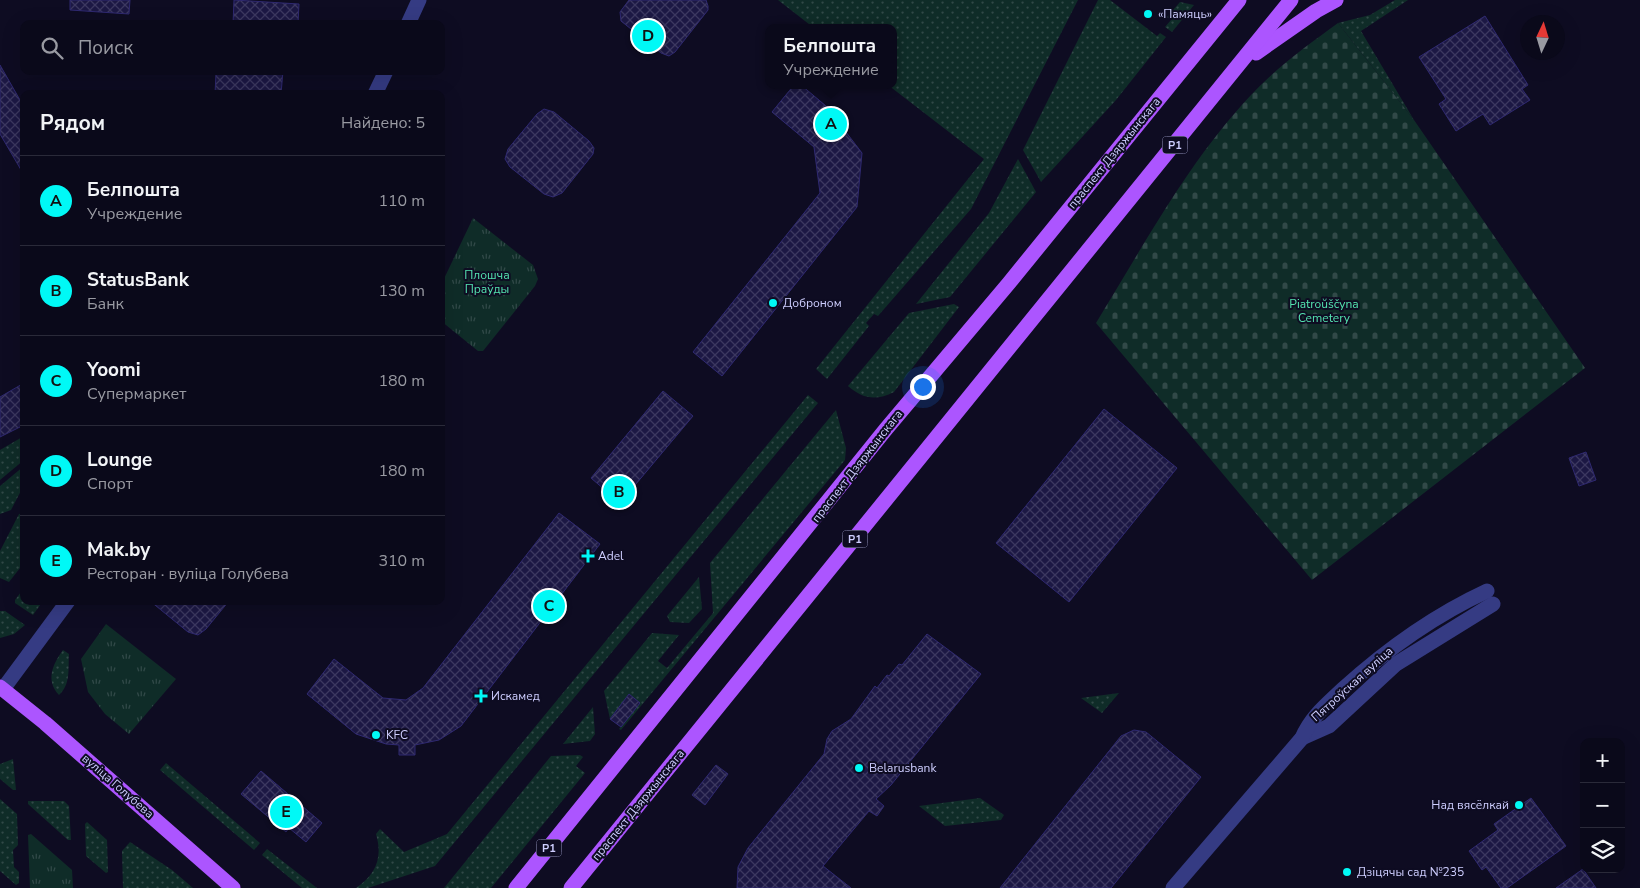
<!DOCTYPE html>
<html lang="ru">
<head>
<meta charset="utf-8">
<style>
	:root { --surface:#0a091a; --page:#181727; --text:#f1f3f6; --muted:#999aa2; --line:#2a2a39; --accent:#00f9f6 }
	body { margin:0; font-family:"Nunito Sans",sans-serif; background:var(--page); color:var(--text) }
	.controls { position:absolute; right:15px; bottom:15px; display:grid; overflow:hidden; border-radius:10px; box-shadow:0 5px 20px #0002 }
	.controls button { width:45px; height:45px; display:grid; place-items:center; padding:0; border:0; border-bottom:1px solid var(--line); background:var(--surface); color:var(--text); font:25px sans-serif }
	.compass { position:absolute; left:1520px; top:15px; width:45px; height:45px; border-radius:50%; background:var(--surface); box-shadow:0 5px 20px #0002; rotate:4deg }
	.you { position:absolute; left:922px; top:386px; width:18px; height:18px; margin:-12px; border:4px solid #fff; border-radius:50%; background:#1a73e8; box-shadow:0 0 0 8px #1a73e833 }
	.badge { display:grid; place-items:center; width:32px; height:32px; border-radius:50%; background:var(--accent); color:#111; font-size:16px; font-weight:700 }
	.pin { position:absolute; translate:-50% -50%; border:2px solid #fff; box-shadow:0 1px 5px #0006 }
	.popup { position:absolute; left:765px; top:24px; width:132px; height:65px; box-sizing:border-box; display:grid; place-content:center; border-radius:10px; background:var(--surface); filter:drop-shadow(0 1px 4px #0005); font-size:16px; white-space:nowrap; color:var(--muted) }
	.popup b { font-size:19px; color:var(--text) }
	.popup::after { content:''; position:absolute; left:50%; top:100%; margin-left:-10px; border:10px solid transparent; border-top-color:var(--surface) }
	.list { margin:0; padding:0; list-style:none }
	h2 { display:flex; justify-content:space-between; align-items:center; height:65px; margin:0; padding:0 20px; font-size:21px }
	h2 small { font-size:16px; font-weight:400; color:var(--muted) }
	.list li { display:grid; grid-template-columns:32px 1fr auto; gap:15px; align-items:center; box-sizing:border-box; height:90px; padding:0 20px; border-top:1px solid var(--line) }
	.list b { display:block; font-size:19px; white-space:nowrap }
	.list p { margin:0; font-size:16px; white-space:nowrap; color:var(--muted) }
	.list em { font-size:16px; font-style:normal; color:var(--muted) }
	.icon { flex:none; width:28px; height:28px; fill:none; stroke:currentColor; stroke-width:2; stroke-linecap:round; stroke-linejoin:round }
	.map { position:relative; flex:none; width:1640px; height:888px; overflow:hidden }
	.search { position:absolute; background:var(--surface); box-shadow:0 5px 20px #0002; left:20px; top:20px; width:425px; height:55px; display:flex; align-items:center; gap:12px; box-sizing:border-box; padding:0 18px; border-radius:10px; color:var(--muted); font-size:19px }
	.panel { position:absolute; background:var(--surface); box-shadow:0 5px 20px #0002; left:20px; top:90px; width:425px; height:515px; border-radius:10px }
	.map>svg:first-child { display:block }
</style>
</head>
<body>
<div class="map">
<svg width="1640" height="888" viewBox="0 0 1640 888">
	<defs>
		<pattern id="grass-dots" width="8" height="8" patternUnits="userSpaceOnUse" patternTransform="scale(1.25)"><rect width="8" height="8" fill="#0f2c28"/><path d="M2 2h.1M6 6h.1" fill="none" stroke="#314948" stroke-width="1.8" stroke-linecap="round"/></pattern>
		<pattern id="cemetery-stones" width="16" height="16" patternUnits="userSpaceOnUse" patternTransform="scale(1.25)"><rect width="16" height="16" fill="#0f2c28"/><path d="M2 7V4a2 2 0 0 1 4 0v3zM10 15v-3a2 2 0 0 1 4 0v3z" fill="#314948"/></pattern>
		<pattern id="park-tufts" width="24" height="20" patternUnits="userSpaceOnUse" patternTransform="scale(1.25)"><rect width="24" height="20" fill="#0f2c28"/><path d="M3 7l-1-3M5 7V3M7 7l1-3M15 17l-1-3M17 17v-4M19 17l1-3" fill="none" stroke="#314948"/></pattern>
		<pattern id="building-cross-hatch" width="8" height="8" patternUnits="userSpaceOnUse" patternTransform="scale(1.25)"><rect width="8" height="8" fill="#1c1844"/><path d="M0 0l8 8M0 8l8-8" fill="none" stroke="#3c3860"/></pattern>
	</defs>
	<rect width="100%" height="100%" fill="#0e0c22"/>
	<!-- grass -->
	<g fill="url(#grass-dots)">
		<polygon points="778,0 1078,0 971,209 878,316 874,314 866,323 869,326 827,379 816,369 984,159 888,85 894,85 894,28 814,28"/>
		<polygon points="1098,0 1110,0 1157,36 1160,33 1166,37 1116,100 1041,182 1023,150"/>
		<polygon points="1395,0 1408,0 1361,31 1414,120 1338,23 1370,15"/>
		<polygon points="1180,2 1194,5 1172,32 1165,27 1171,20 1167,17"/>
		<polygon points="1018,159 1036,192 950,297 916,304 989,213"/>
		<path d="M954 304 959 307 894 392C876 401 863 399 848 386L909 313Z"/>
		<path d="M808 395 818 403 435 866 368 888H356C376 874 383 858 376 834L380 829 404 852 447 834Z"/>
		<polygon points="836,410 846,448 845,460 621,730 619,729 640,703 629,694 610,719 604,691 652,633 679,635 658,661 667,668 713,613 710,563"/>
		<polygon points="24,436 24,460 0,480 0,450"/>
		<polygon points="24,466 24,485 11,510 0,514 0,486"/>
		<polygon points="24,513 24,563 9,582 0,578 0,551 19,514"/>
		<polygon points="699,577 702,609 689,623 670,622 667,616"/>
		<polygon points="24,588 24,601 43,601 33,615 15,603 15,600"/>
		<polygon points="0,611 5,611 25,625 14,634 0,638"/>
		<path d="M63 650 69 654C68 669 71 684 59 695 45 680 53 664 63 650Z"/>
		<polygon points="1119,693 1102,713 1081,698"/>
		<polygon points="593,707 595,734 590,741 563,744"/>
		<polygon points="580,755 583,757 576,766 585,773 491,888 444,888 551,756"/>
		<polygon points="13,759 16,790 13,790 0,779 0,764"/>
		<polygon points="166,763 260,843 254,850 160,770"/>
		<polygon points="980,798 1004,815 1001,820 945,826 919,806"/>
		<polygon points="0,799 17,814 18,845 13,850 14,867 19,872 19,883 16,885 0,871"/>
		<polygon points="28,801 64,801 69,806 71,840 68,840 28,804"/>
		<polygon points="87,822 107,840 108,872 106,873 86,856 85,824"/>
		<polygon points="130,842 172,870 193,888 123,888 122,851"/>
		<polygon points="267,849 317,888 302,888 262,855"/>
	</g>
	<!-- cemetery -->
	<path fill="url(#cemetery-stones)" d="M1338 23 1414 120 1585 368 1312 580 1096 323C1144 245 1188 162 1251 95 1277 67 1308 45 1338 23Z"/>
	<!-- park -->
	<g fill="url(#park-tufts)">
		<polygon points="473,218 533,265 538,279 535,286 483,351 478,351 441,321 441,285"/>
		<polygon points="106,624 176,679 129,734 105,714 88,692 81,659"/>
		<polygon points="31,834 72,870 73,888 30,888 28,835"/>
	</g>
	<!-- building -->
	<g fill="url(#building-cross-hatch)" stroke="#2f2971">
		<polygon points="70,0 130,0 129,14 70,10"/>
		<polygon points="234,0 299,4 298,24 233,24"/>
		<polygon points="629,0 706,0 708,6 708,10 675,52 669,56 661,53 621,21 620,12"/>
		<polygon points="1485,16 1528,85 1522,89 1530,100 1490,125 1483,114 1456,131 1439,104 1446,99 1419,57"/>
		<polygon points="0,65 24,107 24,175 0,134"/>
		<polygon points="230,71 283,71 281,94 215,94 216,73 230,74"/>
		<polygon points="794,85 801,85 826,106 862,153 857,207 722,376 693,352 820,193 814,147 772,112"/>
		<polygon points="544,109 554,112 589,141 594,148 593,154 562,193 553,197 544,194 510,167 505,159 508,149 537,114"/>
		<polygon points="24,383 24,425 0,437 0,397"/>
		<polygon points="663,391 693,416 620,503 591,478"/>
		<polygon points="1104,409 1177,468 1069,602 996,543"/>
		<polygon points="1586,452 1596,480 1579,486 1569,458"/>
		<polygon points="559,513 600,544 461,726 439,740 415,745 415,755 399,755 399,745 386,744 356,734 307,694 334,659 383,698 406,700 423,688"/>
		<polygon points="150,601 229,601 206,629 198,635 188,632"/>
		<polygon points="927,634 981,674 891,785 876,799 884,806 877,816 869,811 823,866 851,888 737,888 738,867 748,848 824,754 827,739 832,731 851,719 875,686 877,688 887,675 889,676 899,664 902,665"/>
		<polygon points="629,694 640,703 621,727 610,719"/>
		<polygon points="1134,730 1146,732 1201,777 1111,888 1000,888 1121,736"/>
		<polygon points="716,765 728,774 705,805 692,795"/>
		<polygon points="261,771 322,823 306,842 289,828 286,832 241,794"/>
		<polygon points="1531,798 1566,846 1507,888 1501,888 1486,867 1482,870 1469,851 1498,830 1494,824"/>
		<polygon points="1583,869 1596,888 1556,888"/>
	</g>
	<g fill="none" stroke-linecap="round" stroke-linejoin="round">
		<!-- minor -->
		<g stroke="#353b83" stroke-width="15">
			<polyline points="408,24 419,0"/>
			<polyline points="375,94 386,71"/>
			<polyline points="3,689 68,601"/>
			<polyline points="1302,738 1329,726 1396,664 1493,604"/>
			<path d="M1173 888 1302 738C1311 717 1326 705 1343 689 1386 650 1433 616 1487 591"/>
		</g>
		<!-- major -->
		<g stroke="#ac55ff" stroke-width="15">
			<polyline points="1256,53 1316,11 1336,0"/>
			<polyline points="0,687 45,723 233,888"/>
			<polyline points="516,888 886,429 1009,283 1239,0"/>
			<polyline points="571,888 1291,0"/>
		</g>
	</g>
	<!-- markers -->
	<g fill="#00f9f6" stroke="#0e0c22" stroke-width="2">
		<circle cx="1148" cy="14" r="5"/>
		<circle cx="773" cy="303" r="5"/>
		<path d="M585.5 548.5h5v5h5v5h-5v5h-5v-5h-5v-5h5z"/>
		<path d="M478.5 688.5h5v5h5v5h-5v5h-5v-5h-5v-5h5z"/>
		<circle cx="376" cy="735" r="5"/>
		<circle cx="859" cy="768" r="5"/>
		<circle cx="1519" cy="805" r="5"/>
		<circle cx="1347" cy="872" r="5"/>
	</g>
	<g text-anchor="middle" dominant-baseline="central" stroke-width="4" stroke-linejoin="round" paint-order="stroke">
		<!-- shield labels -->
		<g fill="#0e0c22" stroke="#9494bd" stroke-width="1">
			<rect x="1162.5" y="136.5" width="25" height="17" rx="4"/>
			<rect x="842.5" y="530.5" width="25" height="17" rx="4"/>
			<rect x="536.5" y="839.5" width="25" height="17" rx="4"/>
		</g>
		<g font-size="11" font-weight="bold" fill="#ceceff">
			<text x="1175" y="145">Р1</text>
			<text x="855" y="539">Р1</text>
			<text x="549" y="848">Р1</text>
		</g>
		<!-- poi labels -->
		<g font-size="12" fill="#ceceff" stroke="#0e0c22" text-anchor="start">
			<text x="1158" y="14">«Памяць»</text>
			<text x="783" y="303">Доброном</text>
			<text x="598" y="556">Adel</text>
			<text x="491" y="696">Искамед</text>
			<text x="386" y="735">KFC</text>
			<text x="869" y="768">Belarusbank</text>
			<text x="1509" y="805" text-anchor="end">Над вясёлкай</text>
			<text x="1357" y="872">Дзіцячы сад №235</text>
		</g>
		<!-- street labels -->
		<g font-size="12" fill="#ceceff" stroke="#0e0c22">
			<text transform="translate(1114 153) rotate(-51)">праспект Дзяржынскага</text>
			<text transform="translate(857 466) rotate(-52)">праспект Дзяржынскага</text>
			<text transform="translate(1352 684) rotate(-42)">Пятроўская вуліца</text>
			<text transform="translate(118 786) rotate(41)">вуліца Голубева</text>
			<text transform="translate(638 805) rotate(-51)">праспект Дзяржынскага</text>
		</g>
		<!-- park labels -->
		<g font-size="12" fill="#54e4b0" stroke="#0e0c22">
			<text x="487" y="275">Плошча<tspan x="487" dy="14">Праўды</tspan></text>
			<text x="1324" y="304">Piatroŭščyna<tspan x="1324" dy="14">Cemetery</tspan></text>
		</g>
	</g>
</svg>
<div class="controls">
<button>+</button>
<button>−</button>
<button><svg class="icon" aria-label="layers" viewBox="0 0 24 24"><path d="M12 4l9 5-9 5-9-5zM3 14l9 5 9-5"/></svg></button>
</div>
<svg class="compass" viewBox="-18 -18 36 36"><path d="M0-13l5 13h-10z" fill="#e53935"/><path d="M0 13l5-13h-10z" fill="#999aa2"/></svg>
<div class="you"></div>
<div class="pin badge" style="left:831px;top:124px">A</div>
<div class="popup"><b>Белпошта</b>Учреждение</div>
<div class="pin badge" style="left:619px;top:492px">B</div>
<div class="pin badge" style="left:549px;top:606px">C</div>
<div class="pin badge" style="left:648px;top:36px">D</div>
<div class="pin badge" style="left:286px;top:812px">E</div>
<div class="search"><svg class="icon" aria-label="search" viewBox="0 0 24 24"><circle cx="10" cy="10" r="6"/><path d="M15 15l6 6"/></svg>Поиск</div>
<section class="panel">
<h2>Рядом<small>Найдено: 5</small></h2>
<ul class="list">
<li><span class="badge">A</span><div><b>Белпошта</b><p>Учреждение</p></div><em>110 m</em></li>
<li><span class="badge">B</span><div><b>StatusBank</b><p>Банк</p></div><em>130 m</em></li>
<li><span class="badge">C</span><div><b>Yoomi</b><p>Супермаркет</p></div><em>180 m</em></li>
<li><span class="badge">D</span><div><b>Lounge</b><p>Спорт</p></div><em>180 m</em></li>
<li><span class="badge">E</span><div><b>Mak.by</b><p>Ресторан · вуліца Голубева</p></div><em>310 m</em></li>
</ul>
</section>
</div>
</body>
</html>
